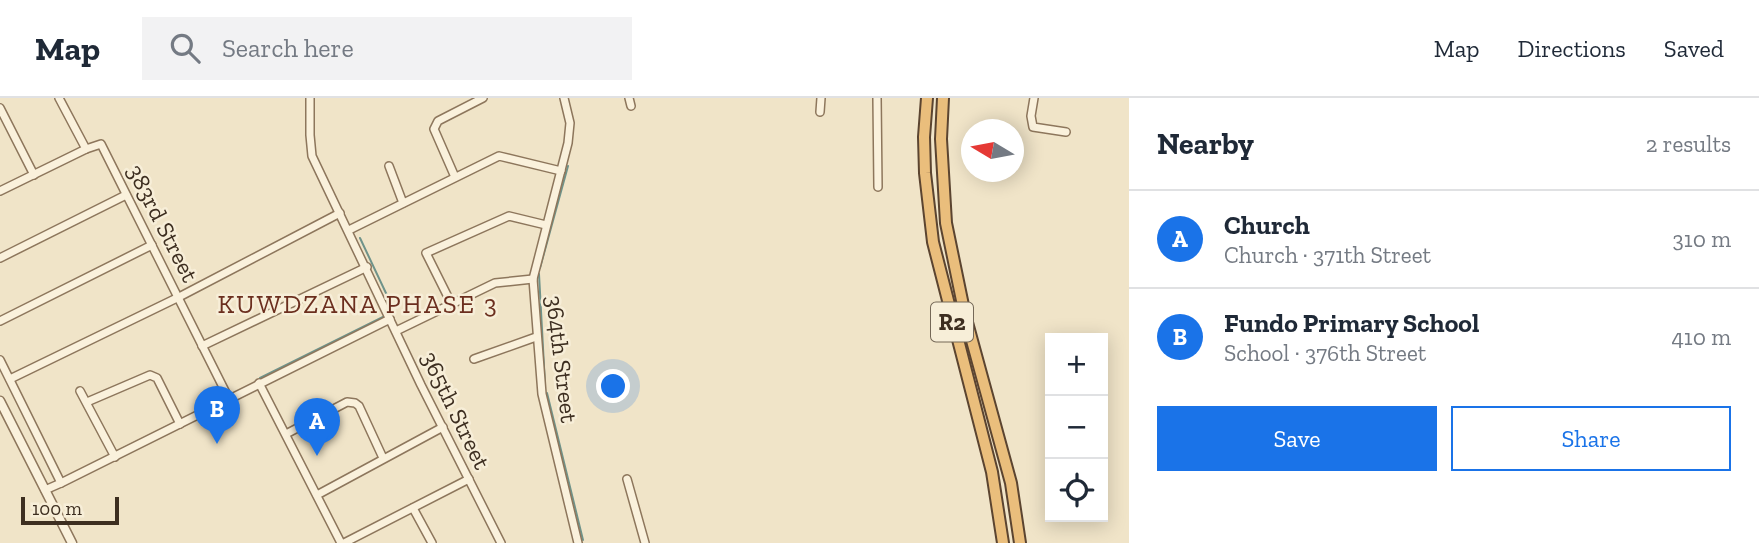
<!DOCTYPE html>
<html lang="en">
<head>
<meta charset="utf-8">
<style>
	:root { --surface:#fff; --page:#f2f2f3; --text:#1f2937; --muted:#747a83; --line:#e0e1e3; --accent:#1a73e8 }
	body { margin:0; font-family:"Zilla Slab",serif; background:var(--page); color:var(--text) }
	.controls { position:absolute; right:21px; bottom:21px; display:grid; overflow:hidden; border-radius:0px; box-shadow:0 4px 18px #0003 }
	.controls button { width:63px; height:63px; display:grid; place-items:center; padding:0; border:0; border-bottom:2px solid var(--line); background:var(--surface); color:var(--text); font:35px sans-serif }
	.compass { position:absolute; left:961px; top:21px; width:63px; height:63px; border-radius:50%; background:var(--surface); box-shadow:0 4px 18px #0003; rotate:280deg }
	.scale { position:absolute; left:21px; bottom:18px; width:98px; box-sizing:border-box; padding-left:7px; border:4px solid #3d2e20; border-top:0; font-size:19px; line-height:24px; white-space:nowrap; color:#3d2e20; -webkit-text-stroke:5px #f7eed8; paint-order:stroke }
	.you { position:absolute; left:614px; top:289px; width:24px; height:24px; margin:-18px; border:5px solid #fff; border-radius:50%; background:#1a73e8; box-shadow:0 0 0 10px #1a73e833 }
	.badge { display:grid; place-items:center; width:46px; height:46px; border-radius:50%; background:var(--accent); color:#fff; font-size:23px; font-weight:700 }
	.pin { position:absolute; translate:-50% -58px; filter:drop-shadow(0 2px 4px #0008) }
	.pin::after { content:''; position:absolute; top:37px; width:24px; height:21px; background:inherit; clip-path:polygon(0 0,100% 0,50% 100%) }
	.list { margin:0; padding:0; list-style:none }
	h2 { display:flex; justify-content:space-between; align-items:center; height:91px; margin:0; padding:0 28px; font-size:30px }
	h2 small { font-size:23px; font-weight:400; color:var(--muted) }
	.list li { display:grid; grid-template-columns:46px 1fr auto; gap:21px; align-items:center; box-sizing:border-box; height:98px; padding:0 28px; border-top:2px solid var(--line) }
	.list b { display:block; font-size:26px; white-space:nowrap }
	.list p { margin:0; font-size:23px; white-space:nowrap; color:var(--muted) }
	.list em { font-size:23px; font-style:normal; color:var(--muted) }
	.actions { display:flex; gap:14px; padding:21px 28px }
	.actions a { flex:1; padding:16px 0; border:2px solid var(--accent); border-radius:0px; text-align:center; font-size:24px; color:var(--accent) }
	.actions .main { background:var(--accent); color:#fff }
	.icon { flex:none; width:38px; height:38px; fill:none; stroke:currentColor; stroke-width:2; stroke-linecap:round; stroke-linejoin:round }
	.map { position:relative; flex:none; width:1129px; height:445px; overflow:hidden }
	header { display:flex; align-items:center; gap:42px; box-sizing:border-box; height:98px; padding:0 35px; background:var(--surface); border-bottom:2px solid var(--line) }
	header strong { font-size:33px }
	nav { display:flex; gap:38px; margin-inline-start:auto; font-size:24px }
	.search { width:490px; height:63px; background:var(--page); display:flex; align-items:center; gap:18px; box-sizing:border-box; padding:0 24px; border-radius:0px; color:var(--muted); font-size:26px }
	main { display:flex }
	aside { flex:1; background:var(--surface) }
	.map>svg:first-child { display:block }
</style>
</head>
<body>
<header>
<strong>Map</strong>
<div class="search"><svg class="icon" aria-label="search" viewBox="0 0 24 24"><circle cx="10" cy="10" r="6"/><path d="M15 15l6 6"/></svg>Search here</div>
<nav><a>Map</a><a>Directions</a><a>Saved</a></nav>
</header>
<main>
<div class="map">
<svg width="1129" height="445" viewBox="0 0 1129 445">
	<rect width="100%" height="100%" fill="#f0e4c8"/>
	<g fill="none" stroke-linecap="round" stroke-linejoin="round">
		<!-- stream -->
		<g stroke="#6f938a" stroke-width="2">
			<polyline points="360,140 393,210"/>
			<polyline points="540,170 568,68"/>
			<polyline points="539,176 545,287"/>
			<polyline points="260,280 383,219"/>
			<polyline points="547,295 583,442"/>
		</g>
		<!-- minor casing -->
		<g stroke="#8d765c" stroke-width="10">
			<g id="minor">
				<polyline points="59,0 86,51"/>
				<polyline points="310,0 310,37 312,58 421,287 501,445"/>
				<polyline points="564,0 570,25 568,45 533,181 542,296 578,445"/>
				<polyline points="629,0 631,8"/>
				<polyline points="877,0 878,89"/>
				<polyline points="1034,0 1031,18 1033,29 1066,34"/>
				<polyline points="0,10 34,77"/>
				<polyline points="820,14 821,0"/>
				<polyline points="389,68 403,105"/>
				<polyline points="455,79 434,31 438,23 483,0"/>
				<polyline points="0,93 86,51 101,46 229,301"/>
				<polyline points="349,132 499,58 561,73"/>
				<polyline points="0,160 126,97"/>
				<polyline points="451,205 426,155 509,118 546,127"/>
				<polyline points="0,223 152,147"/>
				<polyline points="396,233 495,185 533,181"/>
				<polyline points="202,248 367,169"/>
				<polyline points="474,261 536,239"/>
				<polyline points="0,262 61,385 45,392"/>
				<polyline points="10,281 179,199 340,115"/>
				<polyline points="259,285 341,445"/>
				<polyline points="80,293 115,359"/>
				<polyline points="87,304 150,277 157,280 180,326"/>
				<polyline points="286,336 347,304 355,305 359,308 383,360"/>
				<polyline points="627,381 645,445"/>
				<polyline points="61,385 390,221"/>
				<polyline points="317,397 443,329"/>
				<polyline points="413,410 432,445"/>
				<polyline points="344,445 469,381"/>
			</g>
		</g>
		<!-- tertiary casing -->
		<g stroke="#8d765c" stroke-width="11">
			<polyline id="tertiary" points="0,303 72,445"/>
		</g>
		<!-- trunk casing -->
		<g stroke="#5b4430" stroke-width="14">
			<g id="trunk">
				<polyline points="927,0 924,39 925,75 933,144 992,374 1003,445"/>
				<polyline points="943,0 941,41 946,125 965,217 1011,385 1020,445"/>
			</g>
		</g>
		<!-- minor -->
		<use href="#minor" stroke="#faf1dc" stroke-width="7"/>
		<!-- tertiary -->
		<use href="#tertiary" stroke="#faf1dc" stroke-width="8"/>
		<!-- trunk -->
		<use href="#trunk" stroke="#eabe7c" stroke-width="10"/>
	</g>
	<g text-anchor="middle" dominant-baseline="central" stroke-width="5" stroke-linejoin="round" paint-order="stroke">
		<!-- shield labels -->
		<rect fill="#f7eed8" stroke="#756857" stroke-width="2" x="931" y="204.5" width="42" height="39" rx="5"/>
		<g font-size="23" font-weight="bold" fill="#3d2e20">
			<text x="952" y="224">R2</text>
		</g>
		<!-- street labels -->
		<g font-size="24" fill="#3d2e20" stroke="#f7eed8">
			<text transform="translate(163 125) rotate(63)">383rd Street</text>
			<text transform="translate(562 261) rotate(83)">364th Street</text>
			<text transform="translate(456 312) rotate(64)">365th Street</text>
		</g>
		<!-- neighbourhood labels -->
		<g font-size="26" letter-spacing="2" fill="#6b2e1e" stroke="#f7eed8">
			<text x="358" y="206">KUWDZANA PHASE 3</text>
		</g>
	</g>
</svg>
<div class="controls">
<button>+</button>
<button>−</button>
<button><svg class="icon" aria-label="locate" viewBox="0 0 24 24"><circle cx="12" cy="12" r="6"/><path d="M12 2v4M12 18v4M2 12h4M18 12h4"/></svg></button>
</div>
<svg class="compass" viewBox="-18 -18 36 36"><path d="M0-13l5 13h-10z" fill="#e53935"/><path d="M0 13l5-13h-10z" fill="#747a83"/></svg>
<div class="scale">100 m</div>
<div class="you"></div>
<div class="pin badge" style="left:317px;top:358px">A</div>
<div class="pin badge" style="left:217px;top:346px">B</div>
</div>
<aside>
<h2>Nearby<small>2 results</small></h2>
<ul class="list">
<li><span class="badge">A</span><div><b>Church</b><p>Church · 371th Street</p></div><em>310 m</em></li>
<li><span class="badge">B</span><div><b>Fundo Primary School</b><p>School · 376th Street</p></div><em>410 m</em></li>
</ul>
<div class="actions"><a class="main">Save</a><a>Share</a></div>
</aside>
</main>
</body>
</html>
